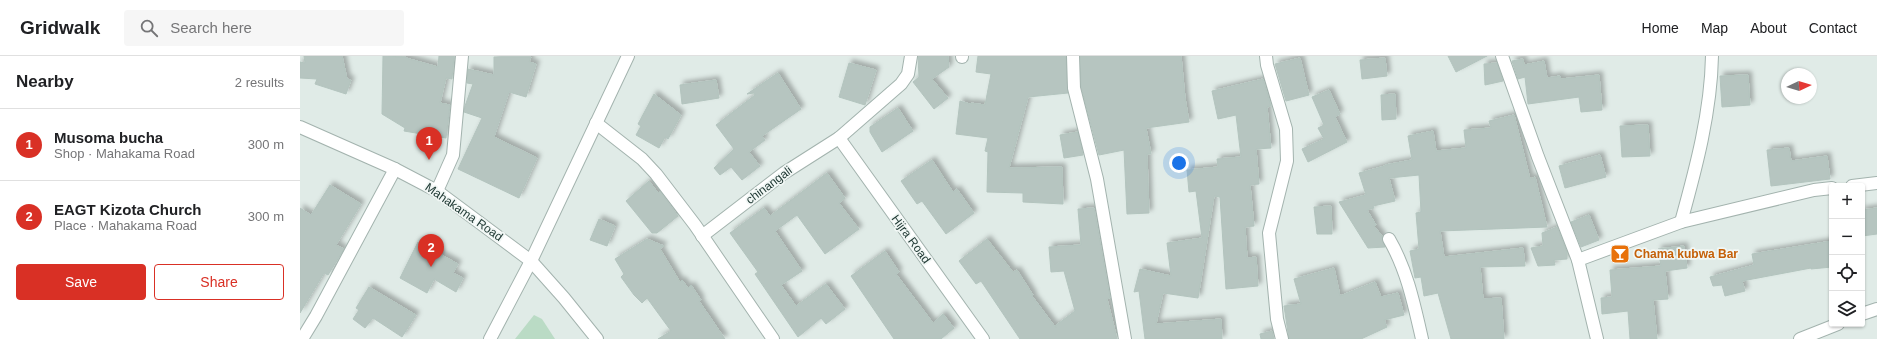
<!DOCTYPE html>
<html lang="en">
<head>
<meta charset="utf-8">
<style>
	:root { --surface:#fff; --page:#f6f6f6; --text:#202124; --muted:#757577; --line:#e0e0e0; --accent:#d93025 }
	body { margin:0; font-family:Arial,sans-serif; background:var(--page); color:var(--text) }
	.controls { position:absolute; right:12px; bottom:12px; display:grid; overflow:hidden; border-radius:4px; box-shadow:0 1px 3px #0004 }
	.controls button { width:36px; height:36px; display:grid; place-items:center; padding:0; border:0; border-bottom:1px solid var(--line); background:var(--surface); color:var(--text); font:20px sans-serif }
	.compass { position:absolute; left:1481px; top:12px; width:36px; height:36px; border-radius:50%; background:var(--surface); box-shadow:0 1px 3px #0004; rotate:86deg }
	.you { position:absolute; left:879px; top:107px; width:14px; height:14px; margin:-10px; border:3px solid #fff; border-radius:50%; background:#1a73e8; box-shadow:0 0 0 6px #1a73e833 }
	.badge { display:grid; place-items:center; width:26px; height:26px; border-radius:50%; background:var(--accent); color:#fff; font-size:13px; font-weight:700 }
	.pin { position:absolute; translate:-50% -33px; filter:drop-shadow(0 1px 2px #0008) }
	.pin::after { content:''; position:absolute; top:21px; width:14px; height:12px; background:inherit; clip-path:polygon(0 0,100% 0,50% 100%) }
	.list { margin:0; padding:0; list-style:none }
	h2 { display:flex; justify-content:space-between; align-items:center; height:52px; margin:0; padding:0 16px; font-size:17px }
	h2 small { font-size:13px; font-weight:400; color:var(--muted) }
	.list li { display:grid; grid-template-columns:26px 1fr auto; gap:12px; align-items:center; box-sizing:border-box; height:72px; padding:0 16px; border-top:1px solid var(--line) }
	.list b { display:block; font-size:15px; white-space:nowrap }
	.list p { margin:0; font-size:13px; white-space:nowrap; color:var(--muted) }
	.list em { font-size:13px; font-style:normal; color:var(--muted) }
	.actions { display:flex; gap:8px; padding:12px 16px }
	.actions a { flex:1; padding:9px 0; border:1px solid var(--accent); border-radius:4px; text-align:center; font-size:14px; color:var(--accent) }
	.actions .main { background:var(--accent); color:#fff }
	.icon { flex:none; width:22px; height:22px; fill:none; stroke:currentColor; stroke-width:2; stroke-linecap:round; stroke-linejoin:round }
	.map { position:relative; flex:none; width:1577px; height:283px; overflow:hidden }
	header { display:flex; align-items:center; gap:24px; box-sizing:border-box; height:56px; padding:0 20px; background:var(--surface); border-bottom:1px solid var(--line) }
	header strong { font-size:19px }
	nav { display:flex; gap:22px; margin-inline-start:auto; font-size:14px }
	.search { width:280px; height:36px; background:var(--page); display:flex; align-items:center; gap:10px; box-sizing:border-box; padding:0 14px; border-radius:4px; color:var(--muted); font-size:15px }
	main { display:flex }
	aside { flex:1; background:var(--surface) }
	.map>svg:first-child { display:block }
</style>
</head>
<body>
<header>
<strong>Gridwalk</strong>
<div class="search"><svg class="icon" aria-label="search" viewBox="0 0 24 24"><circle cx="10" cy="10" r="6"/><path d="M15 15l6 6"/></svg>Search here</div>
<nav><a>Home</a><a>Map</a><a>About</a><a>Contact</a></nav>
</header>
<main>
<aside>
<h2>Nearby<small>2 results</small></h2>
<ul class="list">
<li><span class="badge">1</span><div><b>Musoma bucha</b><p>Shop · Mahakama Road</p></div><em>300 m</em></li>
<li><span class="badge">2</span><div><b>EAGT Kizota Church</b><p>Place · Mahakama Road</p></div><em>300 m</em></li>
</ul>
<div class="actions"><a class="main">Save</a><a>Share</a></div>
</aside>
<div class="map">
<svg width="1577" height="283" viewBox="0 0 1577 283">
	<defs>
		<filter id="shadow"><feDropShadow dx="3.5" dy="-3.5" stdDeviation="2" flood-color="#0004"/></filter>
	</defs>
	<rect width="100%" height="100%" fill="#e0ebe7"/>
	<!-- green -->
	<polygon fill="#badbc5" points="234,259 242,263 255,283 215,283"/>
	<!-- building -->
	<g fill="#b6c5c0" stroke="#b3c4be" filter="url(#shadow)">
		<polygon points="4,0 42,0 47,23 51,24 46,38 15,28 17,23 0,22 0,6 5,7"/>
		<polygon points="83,0 106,1 106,2 138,11 139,0 154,0 152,23 146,22 140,47 150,49 146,82 104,75 105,72 82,58"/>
		<polygon points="618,0 648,0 649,11 632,23 648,42 634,53 613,26 619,21"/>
		<polygon points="678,0 766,0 768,37 728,41 709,112 762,111 763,148 723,146 723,137 687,136 688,96 685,95 688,82 656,78 660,45 670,48 671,47 685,49 691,18 676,16"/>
		<polygon points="780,0 881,0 885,42 889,66 846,72 851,98 847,98 849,157 827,158 824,94 799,99 781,31"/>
		<polygon points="1148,0 1187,0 1156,16"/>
		<polygon points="194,1 231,1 229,6 236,8 226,41 209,36 194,81 237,102 219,142 158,113 182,62 164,56 165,50 173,28 167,27 168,13 194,19"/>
		<polygon points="1000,2 1009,39 986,45 975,8"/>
		<polygon points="1085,2 1087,20 1062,23 1060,4"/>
		<polygon points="1223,3 1224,9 1244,5 1247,22 1260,20 1261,23 1299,19 1302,54 1281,56 1279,41 1228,48 1225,21 1218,23 1212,5"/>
		<polygon points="549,7 576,14 565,49 539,41"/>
		<polygon points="1197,7 1203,25 1185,29 1184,8"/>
		<polygon points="478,17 501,53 462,80 465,84 449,96 460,110 442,124 431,111 420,119 414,112 434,93 416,69 455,39 454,37 447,38"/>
		<polygon points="1448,19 1450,49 1422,51 1420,20"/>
		<polygon points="963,23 971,50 967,51 971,92 956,93 959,128 950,129 954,170 945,171 947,202 956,201 958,230 926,233 920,141 914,140 898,242 863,237 856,268 921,263 922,283 845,283 839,235 834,236 840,213 871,220 867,187 902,182 896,135 889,136 887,114 918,111 917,103 941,101 936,59 918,63 912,35"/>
		<polygon points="416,24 419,42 382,48 380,29"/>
		<polygon points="1029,34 1040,58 1035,61 1047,86 1008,106 1002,93 1024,83 1018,72 1024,69 1012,41"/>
		<polygon points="354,38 381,59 368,83 365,81 359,92 336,79 341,70 338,68"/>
		<polygon points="1095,38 1096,63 1082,64 1081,39"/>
		<polygon points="598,52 613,75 582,96 570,76 570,71"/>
		<polygon points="1214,59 1230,123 1235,121 1247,171 1140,175 1144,201 1223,192 1225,210 1180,211 1183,243 1201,242 1204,283 1151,283 1138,237 1124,240 1121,221 1115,222 1110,195 1119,193 1116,157 1121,156 1119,119 1089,122 1095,145 1073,150 1074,152 1067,154 1076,169 1074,170 1082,180 1085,191 1068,192 1039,146 1066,139 1059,117 1085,110 1085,109 1112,104 1108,80 1133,75 1136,95 1166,92 1164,74 1191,72 1189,65"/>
		<polygon points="1348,69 1350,100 1322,101 1320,70"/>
		<polygon points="778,76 783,99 764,102 760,79"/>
		<polygon points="1489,92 1491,105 1527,100 1530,123 1471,130 1467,94"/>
		<polygon points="1300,99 1306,121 1265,132 1259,110"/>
		<polygon points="632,104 653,136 657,133 674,157 646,178 622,145 617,148 601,125"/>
		<polygon points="527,117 545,142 539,147 559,173 525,198 497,159 475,175 502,215 481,229 496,250 526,228 545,253 526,268 521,262 498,281 455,218 458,216 430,177 464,152 470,160"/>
		<polygon points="349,125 358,137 360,135 378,160 357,177 352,177 326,145"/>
		<polygon points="30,129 61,148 36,189 44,193 28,219 24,217 0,257 0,152 11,159"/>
		<polygon points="1031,150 1032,178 1017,178 1014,151"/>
		<polygon points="794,152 810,242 807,243 817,283 720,283 681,225 676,228 659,205 687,183 713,216 717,214 733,239 732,240 756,272 755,270 775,255 764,215 751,216 749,191 781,189 778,153"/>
		<polygon points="1577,152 1577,178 1562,180 1562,154"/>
		<polygon points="1289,159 1299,184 1281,191 1271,166"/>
		<polygon points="299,163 315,170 307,190 290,184"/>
		<polygon points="1257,171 1267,196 1267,203 1254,204 1255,209 1238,210 1231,192 1243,190 1242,177"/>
		<polygon points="347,183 364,190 360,193 380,226 382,224 388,232 391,229 401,244 399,245 425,283 358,283 371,275 347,242 342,247 334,239 321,221 324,218 315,203"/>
		<polygon points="1532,185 1532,211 1511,213 1511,212 1442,225 1445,235 1425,240 1422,229 1413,230 1410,221 1454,209 1452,198"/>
		<polygon points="118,186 158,208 153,217 163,222 156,236 134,223 127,237 100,222"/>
		<polygon points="1384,190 1387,212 1365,215 1368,243 1353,244 1357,283 1330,283 1328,255 1302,258 1301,242 1312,241 1310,214 1361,210 1358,193"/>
		<polygon points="585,195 599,216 596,218 633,267 643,258 654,272 641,283 594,283 551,220"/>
		<polygon points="1034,212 1040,240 1075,226 1081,241 1098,237 1104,259 1084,264 1087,271 1061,283 989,283 984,250 1001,248 994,223"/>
		<polygon points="69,231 116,259 102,281 73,262 65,272 53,263 59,254 56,252"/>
		<polygon points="972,275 974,283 961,283 960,278"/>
	</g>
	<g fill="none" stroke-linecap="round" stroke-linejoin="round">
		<!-- minor casing -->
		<g stroke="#a3b3ae" stroke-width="14">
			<g id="minor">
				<polyline points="773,0 774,32 797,123 825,283"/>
				<polyline points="966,0 967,9 986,73 987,105 969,177 977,263 982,283"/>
				<polyline points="1202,0 1238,101 1278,204 1297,283"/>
				<polyline points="662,1 662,0"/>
				<polyline points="296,67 342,103 356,118 395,169 473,283"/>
				<polyline points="539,82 683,283"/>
				<polyline points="1552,130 1577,127"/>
				<polyline points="137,135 153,99 162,0"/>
				<path d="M1381 166C1396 112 1411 56 1412 0"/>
				<polyline points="402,180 484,117 539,82 601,28 608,18 611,0"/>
				<path d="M1089 183C1107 214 1114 248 1122 283"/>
				<polyline points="1278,204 1381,166 1514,134 1532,132"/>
				<polyline points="1562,258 1577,253"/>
				<polyline points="2,283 16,260 95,113"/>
				<polyline points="190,283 231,205 328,0"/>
				<polyline points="1500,283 1538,268"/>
			</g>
		</g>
		<!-- tertiary casing -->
		<g stroke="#a3b3ae" stroke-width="14">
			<polyline id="tertiary" points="0,71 95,113 137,135 231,205 264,242 297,283"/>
		</g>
		<!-- minor -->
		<use href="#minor" stroke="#fff" stroke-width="12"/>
		<!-- tertiary -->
		<use href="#tertiary" stroke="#fff" stroke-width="12"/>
	</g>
	<!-- icons -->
	<defs>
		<g id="bar-square" transform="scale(1)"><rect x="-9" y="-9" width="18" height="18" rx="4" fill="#e8710a" stroke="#f1f7f5"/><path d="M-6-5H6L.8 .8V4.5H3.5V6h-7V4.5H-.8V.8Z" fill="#fff"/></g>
	</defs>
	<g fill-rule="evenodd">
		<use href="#bar-square" x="1320" y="198"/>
	</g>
	<g text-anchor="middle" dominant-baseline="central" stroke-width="3.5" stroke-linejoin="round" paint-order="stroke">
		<!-- street labels -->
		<g font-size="12" fill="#223b36" stroke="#f1f7f5">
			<text transform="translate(469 129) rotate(-37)">chinangali</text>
			<text transform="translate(164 156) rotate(35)">Mahakama Road</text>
			<text transform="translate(611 183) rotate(54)">Hijra Road</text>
		</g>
		<!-- food labels -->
		<g font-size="12" font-weight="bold" fill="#c56008" stroke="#f1f7f5" text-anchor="start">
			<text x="1334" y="198">Chama kubwa Bar</text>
		</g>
	</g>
</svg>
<div class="controls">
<button>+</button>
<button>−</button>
<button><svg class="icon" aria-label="locate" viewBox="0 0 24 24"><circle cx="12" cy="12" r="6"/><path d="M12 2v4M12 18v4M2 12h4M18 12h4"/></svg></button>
<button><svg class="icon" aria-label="layers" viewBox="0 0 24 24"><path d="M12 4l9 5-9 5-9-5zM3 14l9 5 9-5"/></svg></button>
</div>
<svg class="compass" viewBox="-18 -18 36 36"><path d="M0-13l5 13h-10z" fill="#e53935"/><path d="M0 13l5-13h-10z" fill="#757577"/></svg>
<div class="you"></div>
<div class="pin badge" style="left:129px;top:104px">1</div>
<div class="pin badge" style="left:131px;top:211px">2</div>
</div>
</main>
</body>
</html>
